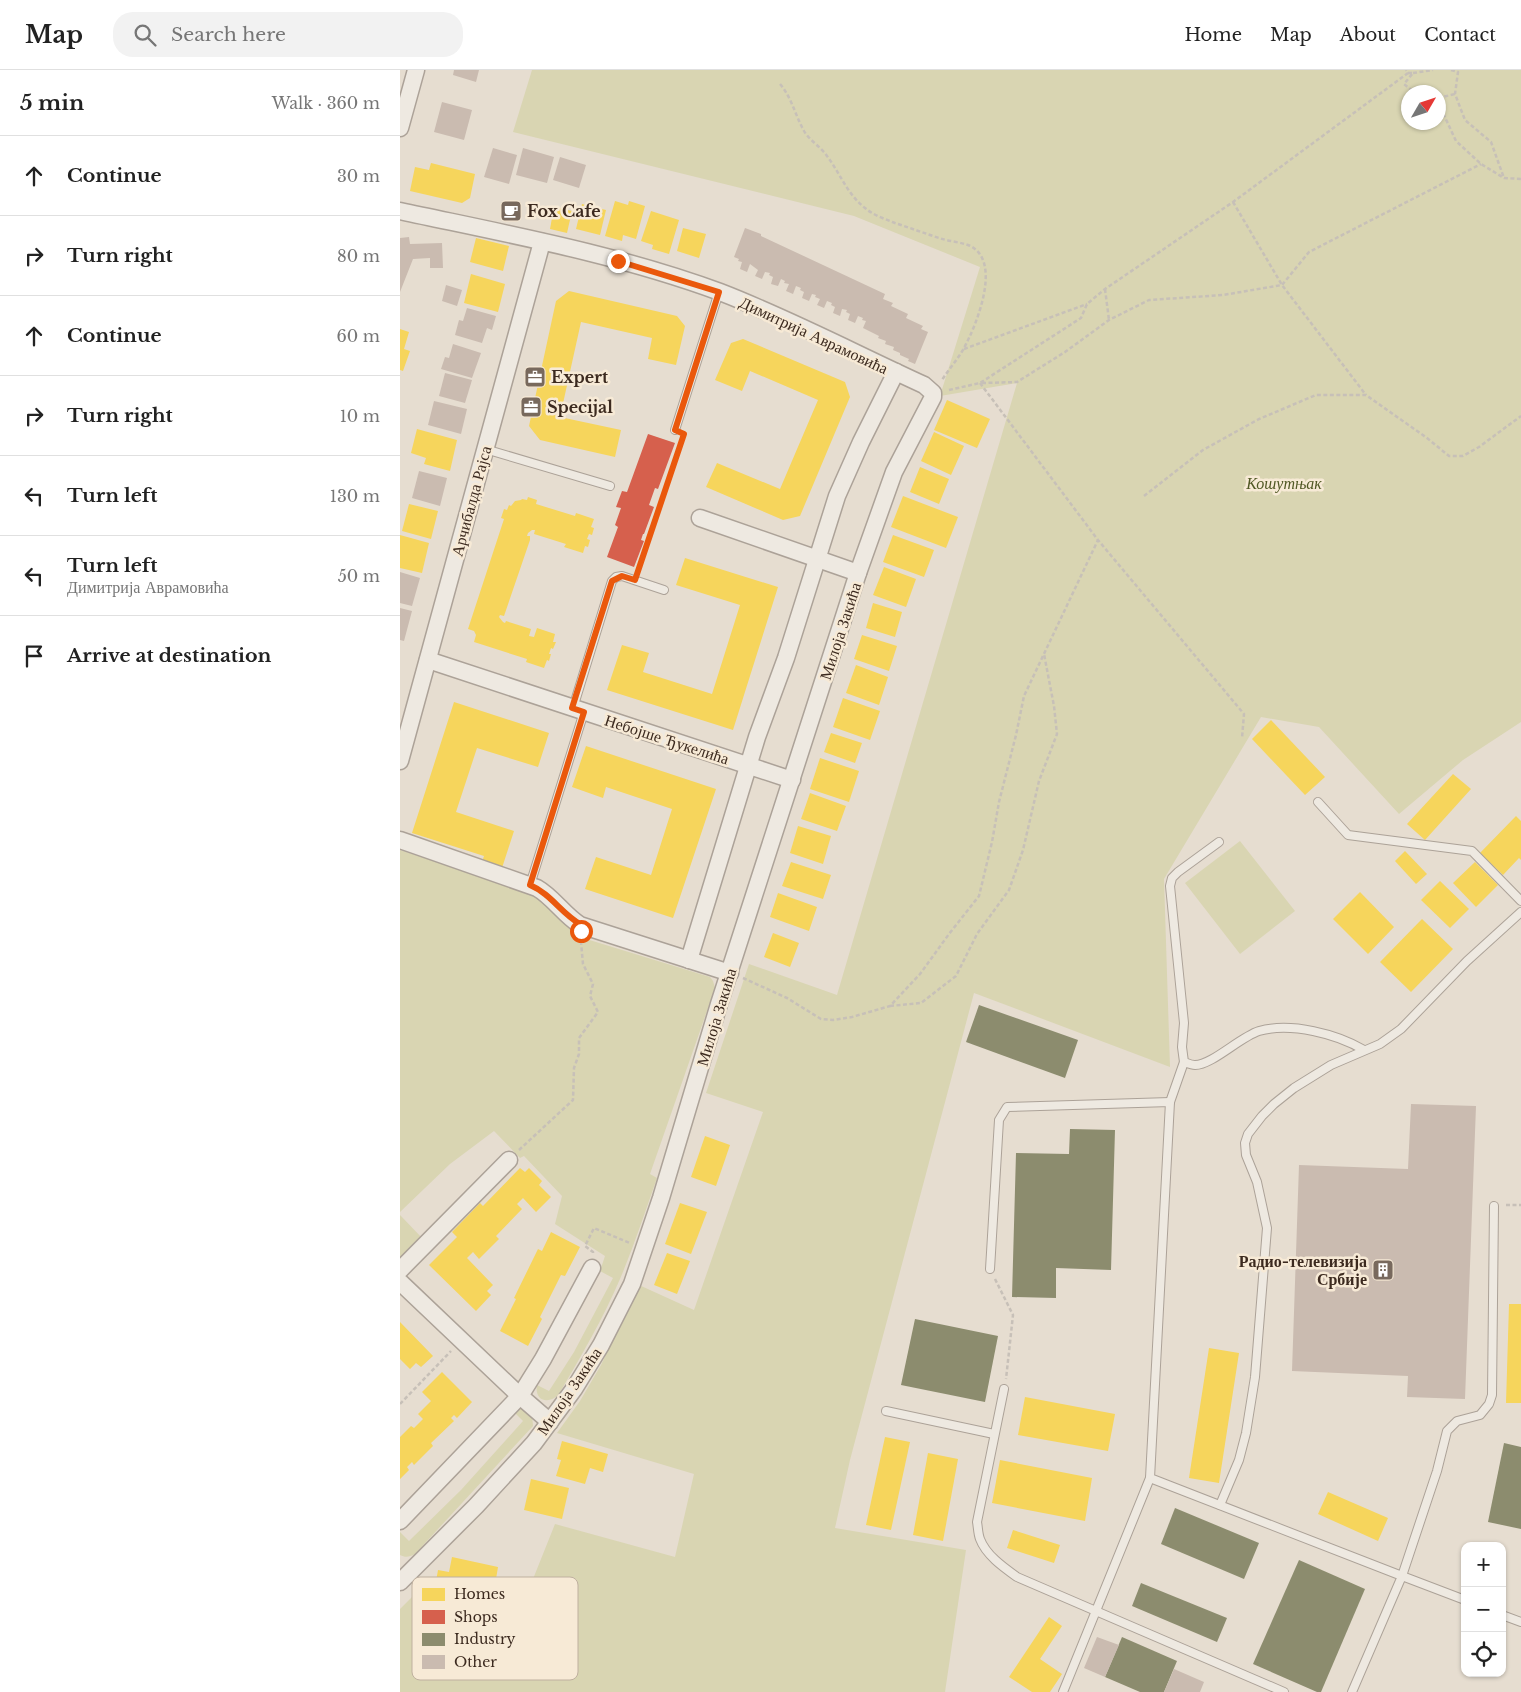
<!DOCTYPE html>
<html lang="en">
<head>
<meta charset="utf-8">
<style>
	:root { --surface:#fff; --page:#f2f2f2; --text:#222; --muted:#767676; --line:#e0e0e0 }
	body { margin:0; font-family:"Libre Baskerville",serif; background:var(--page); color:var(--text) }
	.controls { position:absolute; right:15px; bottom:15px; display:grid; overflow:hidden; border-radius:10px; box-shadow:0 1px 4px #0004 }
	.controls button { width:45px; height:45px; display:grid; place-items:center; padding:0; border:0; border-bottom:1px solid var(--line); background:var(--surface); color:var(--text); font:25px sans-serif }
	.compass { position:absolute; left:1001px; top:15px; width:45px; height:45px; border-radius:50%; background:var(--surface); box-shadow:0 1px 4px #0004; rotate:51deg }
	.stop { position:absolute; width:15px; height:15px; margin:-11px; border:4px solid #ea580c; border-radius:50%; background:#fff }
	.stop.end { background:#ea580c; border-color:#fff; box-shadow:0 1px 5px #0008 }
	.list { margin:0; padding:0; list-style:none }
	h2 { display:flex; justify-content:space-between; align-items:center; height:65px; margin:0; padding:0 20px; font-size:21px }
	h2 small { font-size:16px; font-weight:400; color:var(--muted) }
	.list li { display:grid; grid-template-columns:32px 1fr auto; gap:15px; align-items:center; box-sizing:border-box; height:80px; padding:0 20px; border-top:1px solid var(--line) }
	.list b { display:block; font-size:19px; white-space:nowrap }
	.list p { margin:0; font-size:16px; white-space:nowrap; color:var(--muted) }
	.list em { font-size:16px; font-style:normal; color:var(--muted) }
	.icon { flex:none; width:28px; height:28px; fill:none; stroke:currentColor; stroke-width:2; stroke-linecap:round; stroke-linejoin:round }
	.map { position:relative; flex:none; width:1121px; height:1622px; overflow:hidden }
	header { display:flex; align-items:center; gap:30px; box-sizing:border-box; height:70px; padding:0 25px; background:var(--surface); border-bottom:1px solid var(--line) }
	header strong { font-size:24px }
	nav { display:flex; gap:28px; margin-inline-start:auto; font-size:18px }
	.search { width:350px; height:45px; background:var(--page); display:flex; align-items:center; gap:12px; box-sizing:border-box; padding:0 18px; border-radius:20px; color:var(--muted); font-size:19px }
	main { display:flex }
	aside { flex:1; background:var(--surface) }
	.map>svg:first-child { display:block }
</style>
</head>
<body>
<header>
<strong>Map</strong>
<div class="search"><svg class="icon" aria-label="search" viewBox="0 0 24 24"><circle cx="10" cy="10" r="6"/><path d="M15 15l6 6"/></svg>Search here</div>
<nav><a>Home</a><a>Map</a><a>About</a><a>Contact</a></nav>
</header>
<main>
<aside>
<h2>5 min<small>Walk · 360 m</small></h2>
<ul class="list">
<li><svg class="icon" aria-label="ahead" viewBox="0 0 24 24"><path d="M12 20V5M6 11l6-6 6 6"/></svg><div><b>Continue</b></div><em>30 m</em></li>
<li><svg class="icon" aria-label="right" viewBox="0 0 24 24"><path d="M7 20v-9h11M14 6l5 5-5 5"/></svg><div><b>Turn right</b></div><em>80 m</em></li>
<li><svg class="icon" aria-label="ahead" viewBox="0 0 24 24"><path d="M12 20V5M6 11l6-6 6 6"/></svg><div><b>Continue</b></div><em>60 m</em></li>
<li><svg class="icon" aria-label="right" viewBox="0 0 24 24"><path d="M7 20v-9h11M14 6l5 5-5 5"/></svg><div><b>Turn right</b></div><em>10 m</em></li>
<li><svg class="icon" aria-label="left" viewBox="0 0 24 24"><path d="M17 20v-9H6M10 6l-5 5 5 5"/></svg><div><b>Turn left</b></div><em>130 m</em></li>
<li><svg class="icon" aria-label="left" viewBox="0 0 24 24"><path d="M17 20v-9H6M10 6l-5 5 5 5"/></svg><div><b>Turn left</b><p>Димитрија Аврамовића</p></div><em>50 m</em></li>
<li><svg class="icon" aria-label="arrive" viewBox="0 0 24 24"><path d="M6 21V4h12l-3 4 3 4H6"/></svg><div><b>Arrive at destination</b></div></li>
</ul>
</aside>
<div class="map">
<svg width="1121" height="1622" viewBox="0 0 1121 1622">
	<rect width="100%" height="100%" fill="#e6ddd0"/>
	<!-- green -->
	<g fill="#d9d5b2" fill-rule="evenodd">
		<path d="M132 0H1121V652L1063 690 999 744 919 657 861 647 764 809 770 997 574 923 450 1390 435 1458 566 1480 545 1622H0V1539L12 1527 117 1549 155 1454 275 1487 294 1404 157 1363 180 1331 201 1295 239 1215 294 1240 363 1042 306 1023 349 894 437 925 617 313 540 326 580 197 454 146 113 62ZM1008 22H1038V52H1008Z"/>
		<polygon points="840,771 895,841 840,884 785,813"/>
		<path d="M0 780 132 823 145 832 183 868 310 907 313 911 315 918 250 1104 257 1108C245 1142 234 1176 220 1209 203 1249 181 1286 159 1324 149 1335 134 1331 137 1315L149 1321 174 1282 213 1208 200 1201 205 1186 155 1154 162 1126 124 1086 120 1088 94 1061 50 1094 0 1142Z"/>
		<polygon points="0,1145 23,1169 2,1189 0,1188"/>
		<path d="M120 1338H124L132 1345 133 1356 15 1484C9 1487 6 1488 0 1485V1462L9 1471 61 1420 123 1351 115 1343Z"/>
	</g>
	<!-- homes -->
	<g fill="#f6d55c">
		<polygon points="31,93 75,104 70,128 62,133 10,121 15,97 29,100"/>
		<polygon points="215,131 228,135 229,131 245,136 236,169 223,165 222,171 205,166"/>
		<polygon points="182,134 206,140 200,165 176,159"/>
		<polygon points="154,137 172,141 167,163 150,159"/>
		<polygon points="251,141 279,150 269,184 252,179 253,175 241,171"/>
		<polygon points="283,158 306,164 299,188 277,181"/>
		<polygon points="76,168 109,176 103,201 70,192"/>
		<polygon points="71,204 105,214 98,242 64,233"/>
		<polygon points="169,221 277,246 285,256 276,295 248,289 252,268 181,252 160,347 221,360 215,387 140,370 129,356 156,231"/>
		<polygon points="0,259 9,262 4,279 10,281 3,301 0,300"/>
		<polygon points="343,269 445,312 450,327 400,446 383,450 306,417 317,393 380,419 418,330 350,301 342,321 315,310 331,273"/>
		<polygon points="547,330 590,349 577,378 534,360"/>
		<polygon points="17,359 57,370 50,401 24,394 26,388 11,383"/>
		<polygon points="534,362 564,376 551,405 521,391"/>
		<polygon points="520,397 549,409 539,434 510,422"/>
		<polygon points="503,426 558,447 546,478 491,457"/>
		<polygon points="128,427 137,430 136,434 175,446 176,443 194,449 191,457 194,458 192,465 189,464 187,469 190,470 188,477 185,476 183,483 164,477 166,474 134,464 135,460 132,460 128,463 127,466 130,466 130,470 104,546 100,545 99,547 103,552 105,553 106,551 131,559 129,566 134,567 137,558 155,564 153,572 156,572 153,579 151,578 149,584 151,584 149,591 147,590 144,598 126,592 127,589 74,572 76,565 74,561 68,559 104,449 101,448 104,439 107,440 109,435 111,436 115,431 121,430 122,429 127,430"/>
		<polygon points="9,434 38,441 31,469 2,461"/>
		<polygon points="0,465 29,473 22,503 0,498"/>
		<polygon points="493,465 534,480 524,507 483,492"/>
		<polygon points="285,488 378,517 333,660 207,620 222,575 249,583 243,602 312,624 340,535 276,515"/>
		<polygon points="484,497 516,509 506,537 473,525"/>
		<polygon points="473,533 502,542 495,567 466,558"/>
		<polygon points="462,565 497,576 489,601 454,589"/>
		<polygon points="456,595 488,607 479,635 446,623"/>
		<polygon points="443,628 480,641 470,670 433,657"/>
		<polygon points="54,632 149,663 138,697 77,678 56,742 114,761 102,798 82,792 84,786 12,763"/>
		<polygon points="871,650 925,707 905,725 852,669"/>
		<polygon points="431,663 462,673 455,693 424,682"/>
		<polygon points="186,676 316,719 273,848 185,819 196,787 251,805 272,739 206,717 203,728 172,717"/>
		<polygon points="420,688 459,701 449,732 410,719"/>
		<polygon points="1053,704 1071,719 1025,770 1007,754"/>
		<polygon points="410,723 446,736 437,761 401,749"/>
		<polygon points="1116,746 1121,751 1121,790 1119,788 1103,805 1080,783"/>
		<polygon points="398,756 431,766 423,794 390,783"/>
		<polygon points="1005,781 1027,804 1016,814 995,791"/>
		<polygon points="391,792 431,805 423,829 382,816"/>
		<polygon points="1075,792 1098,815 1076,837 1053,813"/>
		<polygon points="1040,811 1069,839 1050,858 1021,830"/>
		<polygon points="960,822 994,857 968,884 933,849"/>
		<polygon points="378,823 417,837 409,861 370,847"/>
		<polygon points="1022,849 1053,879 1011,922 980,892"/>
		<polygon points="373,863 399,873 390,897 364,887"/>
		<polygon points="305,1066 330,1075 316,1116 291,1107"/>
		<polygon points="120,1098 125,1102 129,1098 142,1111 139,1115 151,1127 136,1142 123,1128 117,1134 122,1139 96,1166 99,1169 79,1189 73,1182 67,1188 93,1215 87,1221 91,1225 76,1241 29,1195 57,1167 52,1162 80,1133 83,1136"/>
		<polygon points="280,1133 307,1142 291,1184 265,1174"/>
		<polygon points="151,1162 180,1177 165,1206 161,1205 140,1247 142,1249 128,1276 100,1261 116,1229 114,1228 138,1179 142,1181"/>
		<polygon points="267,1183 290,1191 277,1224 254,1215"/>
		<polygon points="1109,1234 1121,1234 1121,1333 1106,1333"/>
		<polygon points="0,1252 33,1286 21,1297 16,1293 10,1299 0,1289"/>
		<polygon points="809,1278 839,1283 819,1413 789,1408"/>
		<polygon points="42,1302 72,1332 57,1348 54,1345 51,1348 54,1351 31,1373 33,1376 14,1395 12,1392 7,1397 9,1400 0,1409 0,1367 11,1356 14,1358 23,1349 18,1344 31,1331 22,1322"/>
		<polygon points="625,1327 715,1344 708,1381 618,1365"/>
		<polygon points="485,1367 510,1372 491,1460 466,1455"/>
		<polygon points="162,1371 208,1384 203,1402 190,1398 185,1414 156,1406 161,1390 157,1389"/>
		<polygon points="528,1383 558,1389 543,1471 513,1465"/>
		<polygon points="600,1390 692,1408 685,1451 592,1433"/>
		<polygon points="131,1409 169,1418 162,1449 124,1440"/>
		<polygon points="928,1422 988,1448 978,1471 918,1444"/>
		<polygon points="613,1460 660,1475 654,1493 607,1478"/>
		<polygon points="52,1487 98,1497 95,1515 87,1514 84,1528 35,1517 38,1500 49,1502"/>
		<polygon points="649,1547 662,1556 640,1589 662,1604 650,1622 632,1622 609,1607"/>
	</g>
	<!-- shops -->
	<polygon fill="#d6604d" points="248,364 275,373 258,419 255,418 249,435 254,437 244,464 243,464 241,470 244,471 234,497 207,487 218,457 215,455 221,438 216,437 222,421 227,422"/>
	<!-- industry -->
	<g fill="#8c8c6e">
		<polygon points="579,935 678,970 665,1008 566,972"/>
		<polygon points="670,1059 715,1060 711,1200 656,1198 656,1228 612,1227 616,1083 669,1084"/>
		<polygon points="515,1249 598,1266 585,1332 501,1315"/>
		<polygon points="1104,1373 1121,1377 1121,1459 1088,1452"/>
		<polygon points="775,1438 859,1473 844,1509 761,1474"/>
		<polygon points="899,1490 965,1519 921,1622 917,1622 853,1594"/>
		<polygon points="741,1513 827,1548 817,1572 732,1536"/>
		<polygon points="722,1567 777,1591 764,1622 740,1622 705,1607"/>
	</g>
	<!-- building -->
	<g fill="#cabbb0">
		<polygon points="54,0 79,0 76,12 53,5"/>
		<polygon points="42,32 72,40 64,70 34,62"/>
		<polygon points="93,78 117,85 109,114 84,107"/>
		<polygon points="123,78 154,87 147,113 116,105"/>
		<polygon points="160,87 186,95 179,118 153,110"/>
		<polygon points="345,158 361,164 361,166 485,224 483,229 493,233 491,236 508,244 506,248 523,256 521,259 528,262 515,294 508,291 509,289 500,285 500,283 493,280 494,277 485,274 486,271 478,268 479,266 463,258 466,251 462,250 463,248 458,246 455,253 448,250 450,244 446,242 447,240 442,239 440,246 433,243 435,237 431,235 432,233 427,231 424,238 417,235 420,229 415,227 416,225 412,224 409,231 402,228 404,222 400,220 401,218 396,216 393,224 386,221 389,214 384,213 385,211 381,209 378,216 371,214 373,207 369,205 370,203 365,202 362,209 355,206 358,200 350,194 347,202 340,199 342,192 338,191 339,189 334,187"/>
		<polygon points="9,167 10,174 42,173 43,198 30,198 30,188 13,189 0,222 0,168"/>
		<polygon points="46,215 62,220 57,236 42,231"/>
		<polygon points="67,238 96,246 92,260 87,258 82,273 55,265 59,250 63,251"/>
		<polygon points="53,274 81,283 72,308 41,299 45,287 49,288"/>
		<polygon points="45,303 72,310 65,333 39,326"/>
		<polygon points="34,331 67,339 61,364 28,355"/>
		<polygon points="19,401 47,408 40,436 12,428"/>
		<polygon points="0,502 20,508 12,536 0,533"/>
		<polygon points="0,538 12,541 4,571 0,570"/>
		<polygon points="1011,1034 1076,1036 1065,1329 1007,1327 1008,1306 892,1301 899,1095 1008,1099"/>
		<polygon points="697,1567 719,1575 705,1607 684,1598"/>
		<polygon points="774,1599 804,1612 800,1622 764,1622"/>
	</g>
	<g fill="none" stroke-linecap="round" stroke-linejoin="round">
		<!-- lane casing -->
		<g stroke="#aca298" stroke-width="10">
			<g id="lane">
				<polyline points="275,360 319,222"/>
				<polyline points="85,379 210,416"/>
				<polyline points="173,638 212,511 216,507 222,506 264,520"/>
				<polyline points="918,732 948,765 1072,781 1121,831"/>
				<path d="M819 772 778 802 772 808 770 816 784 953 782 977 784 992C787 993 791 995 795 995 812 995 840 967 859 961 891 952 937 964 964 980"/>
				<polyline points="130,815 184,642"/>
				<polyline points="770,1032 784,992"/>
				<polyline points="590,1199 599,1050 607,1037 770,1032 750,1408 1002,1506 952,1622"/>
				<path d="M604 1319 577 1452C578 1457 578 1464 580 1469 586 1485 603 1497 617 1507L884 1622"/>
				<polyline points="486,1341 594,1364"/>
				<polyline points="820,1435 839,1390 846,1363 855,1307 867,1158 857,1112 846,1085 845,1073 848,1064 862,1046 874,1034 894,1018 931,995 980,974 1001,959 1067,891 1121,842"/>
				<polyline points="1065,1530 1002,1506 1037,1401 1047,1361 1057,1351 1080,1345 1089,1334 1092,1325 1094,1136"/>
				<polyline points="1102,1545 1121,1552"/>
				<polyline points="663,1622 750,1408"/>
			</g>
		</g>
		<!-- street casing -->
		<g stroke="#aca298" stroke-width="19">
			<g id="street">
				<polyline points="0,58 16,0"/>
				<path d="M0 141C107 164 217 184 320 222 390 249 456 284 524 315L533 323V327L494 402 458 503 319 934 261 1128 232 1214 201 1275 174 1319 134 1373 76 1436 0 1512"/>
				<polyline points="300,448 458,503"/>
				<polyline points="28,590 392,710"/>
				<polyline points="0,691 142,172"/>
				<path d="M0 770 137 818C153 827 164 845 180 855L330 903"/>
				<polyline points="289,890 357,667 386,588 437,426 461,372 496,302"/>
				<polyline points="0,1200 109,1090"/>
				<polyline points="0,1212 120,1326 150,1352"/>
				<polyline points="0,1451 120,1326 143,1289 192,1198"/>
			</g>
		</g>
		<!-- path -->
		<g stroke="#c7c0b8" stroke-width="2.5" stroke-dasharray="4 2.5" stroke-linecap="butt">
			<polyline points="1051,0 1058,2 1055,24 1065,50 1091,72 1104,108"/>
			<polyline points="1008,3 1013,3 1004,14 1014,22"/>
			<polyline points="1013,3 1033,0"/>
			<path d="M380 14C392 28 395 45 404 61 409 70 421 77 427 86 440 103 447 124 465 138 473 145 485 149 495 153 510 158 524 163 539 168 548 171 559 172 568 175 604 189 576 256 564 278 558 289 549 299 542 310"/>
			<polyline points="1038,28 1055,24"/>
			<polyline points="1038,40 1043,43 1056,71 1081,94 1104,108 1121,109"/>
			<polyline points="833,132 882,215 966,325"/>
			<polyline points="705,219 709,250"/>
			<polyline points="564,279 687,234"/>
			<polyline points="580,313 698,470 844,644 842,668"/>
			<polyline points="582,313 617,312 665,282 709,250 749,230 823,225 882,215 909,182 1081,94"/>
			<polyline points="549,320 580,313 681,248 687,234 705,219 833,132 1008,3 1006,0"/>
			<polyline points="744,426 803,380 859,349 916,325 966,325 1027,368 1049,386 1063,386 1079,377 1121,346"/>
			<polyline points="238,499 282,370"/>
			<polyline points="343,908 387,928 421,949 433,950 452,947 490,936 520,904 549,864 579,826 592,772 599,732 616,665 624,626 698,470"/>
			<polyline points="490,936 521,933 556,906 577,864 609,820 623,780 639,711 657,664 654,636 644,584"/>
			<polyline points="119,1080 173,1030 174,998 179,984 179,968 198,942 190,926 193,914 183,894 181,872"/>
			<polyline points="1106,1135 1121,1135"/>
			<polyline points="193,1183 193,1182 185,1176 194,1158 230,1173"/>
			<polyline points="595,1209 613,1245 606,1309"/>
			<polyline points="0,1334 51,1281"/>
		</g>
		<!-- lane -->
		<use href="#lane" stroke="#eee9e1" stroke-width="8"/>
		<!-- street -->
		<use href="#street" stroke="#eee9e1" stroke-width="16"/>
	</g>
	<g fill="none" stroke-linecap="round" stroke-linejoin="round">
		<!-- route -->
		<path stroke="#ea580c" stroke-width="6" d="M181 861 180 854C161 843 151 824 130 815L184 642 172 638 212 511 222 506 235 510 284 364 275 360 319 222 218 191"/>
	</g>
	<!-- icons -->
	<defs>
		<g id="cafe-square" transform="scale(1.125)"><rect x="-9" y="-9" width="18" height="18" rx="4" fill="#78695d" stroke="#f7ead6"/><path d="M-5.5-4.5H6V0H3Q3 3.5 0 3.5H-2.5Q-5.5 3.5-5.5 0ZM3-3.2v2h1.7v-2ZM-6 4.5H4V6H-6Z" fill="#fff"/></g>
		<g id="office-square" transform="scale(1.125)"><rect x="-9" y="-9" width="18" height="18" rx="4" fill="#78695d" stroke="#f7ead6"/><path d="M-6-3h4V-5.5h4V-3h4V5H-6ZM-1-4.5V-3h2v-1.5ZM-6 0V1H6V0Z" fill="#fff"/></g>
		<g id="building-square" transform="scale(1.125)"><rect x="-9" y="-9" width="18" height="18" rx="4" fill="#78695d" stroke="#f7ead6"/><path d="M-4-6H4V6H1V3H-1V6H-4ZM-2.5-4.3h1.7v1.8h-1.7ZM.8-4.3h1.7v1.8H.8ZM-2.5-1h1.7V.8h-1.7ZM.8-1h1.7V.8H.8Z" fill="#fff"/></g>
	</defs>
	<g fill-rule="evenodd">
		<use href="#cafe-square" x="111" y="141"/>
		<use href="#office-square" x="135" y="307"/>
		<use href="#office-square" x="131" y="337"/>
		<use href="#building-square" x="983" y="1200"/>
	</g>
	<g text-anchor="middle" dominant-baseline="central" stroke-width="5" stroke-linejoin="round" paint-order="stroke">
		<!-- poi labels -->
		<g font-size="16" font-weight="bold" fill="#3c2a1f" stroke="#f7ead6" text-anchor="start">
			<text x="127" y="141">Fox Cafe</text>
			<text x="151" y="307">Expert</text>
			<text x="147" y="337">Specijal</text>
			<text x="967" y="1191" text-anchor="end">Радио-телевизија<tspan x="967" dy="18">Србије</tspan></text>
		</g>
		<!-- street labels -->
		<g font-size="16" fill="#3c2a1f" stroke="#f7ead6">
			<text transform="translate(414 265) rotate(25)">Димитрија Аврамовића</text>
			<text transform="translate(71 431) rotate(-75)">Арчибалда Рајса</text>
			<text transform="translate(440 561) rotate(-72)">Милоја Закића</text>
			<text transform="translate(267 669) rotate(18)">Небојше Ђукелића</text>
			<text transform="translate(316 947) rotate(-73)">Милоја Закића</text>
			<text transform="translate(169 1321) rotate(-56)">Милоја Закића</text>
		</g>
		<!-- park labels -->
		<g font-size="16" font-style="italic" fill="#515925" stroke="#f7ead6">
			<text x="884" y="413">Кошутњак</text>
		</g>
	</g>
	<!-- legend -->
	<rect x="12" y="1507" width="166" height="103" rx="8" fill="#f7ead6" stroke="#bfb09f" stroke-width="1"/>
	<rect x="22" y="1518" width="23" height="13" fill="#f6d55c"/>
	<rect x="22" y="1540" width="23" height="14" fill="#d6604d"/>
	<rect x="22" y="1563" width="23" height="13" fill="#8c8c6e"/>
	<rect x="22" y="1585" width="23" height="14" fill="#cabbb0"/>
	<g font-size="14" fill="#3c2a1f">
		<text x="54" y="1529">Homes</text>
		<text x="54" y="1552">Shops</text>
		<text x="54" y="1574">Industry</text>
		<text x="54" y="1597">Other</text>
	</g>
</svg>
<div class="controls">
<button>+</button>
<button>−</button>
<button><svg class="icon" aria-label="locate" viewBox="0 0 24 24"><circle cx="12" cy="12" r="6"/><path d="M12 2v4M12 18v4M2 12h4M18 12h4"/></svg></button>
</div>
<svg class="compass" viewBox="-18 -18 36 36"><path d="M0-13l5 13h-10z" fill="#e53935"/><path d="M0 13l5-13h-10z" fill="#767676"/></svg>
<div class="stop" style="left:181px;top:861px"></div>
<div class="stop end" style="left:218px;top:191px"></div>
</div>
</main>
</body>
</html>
